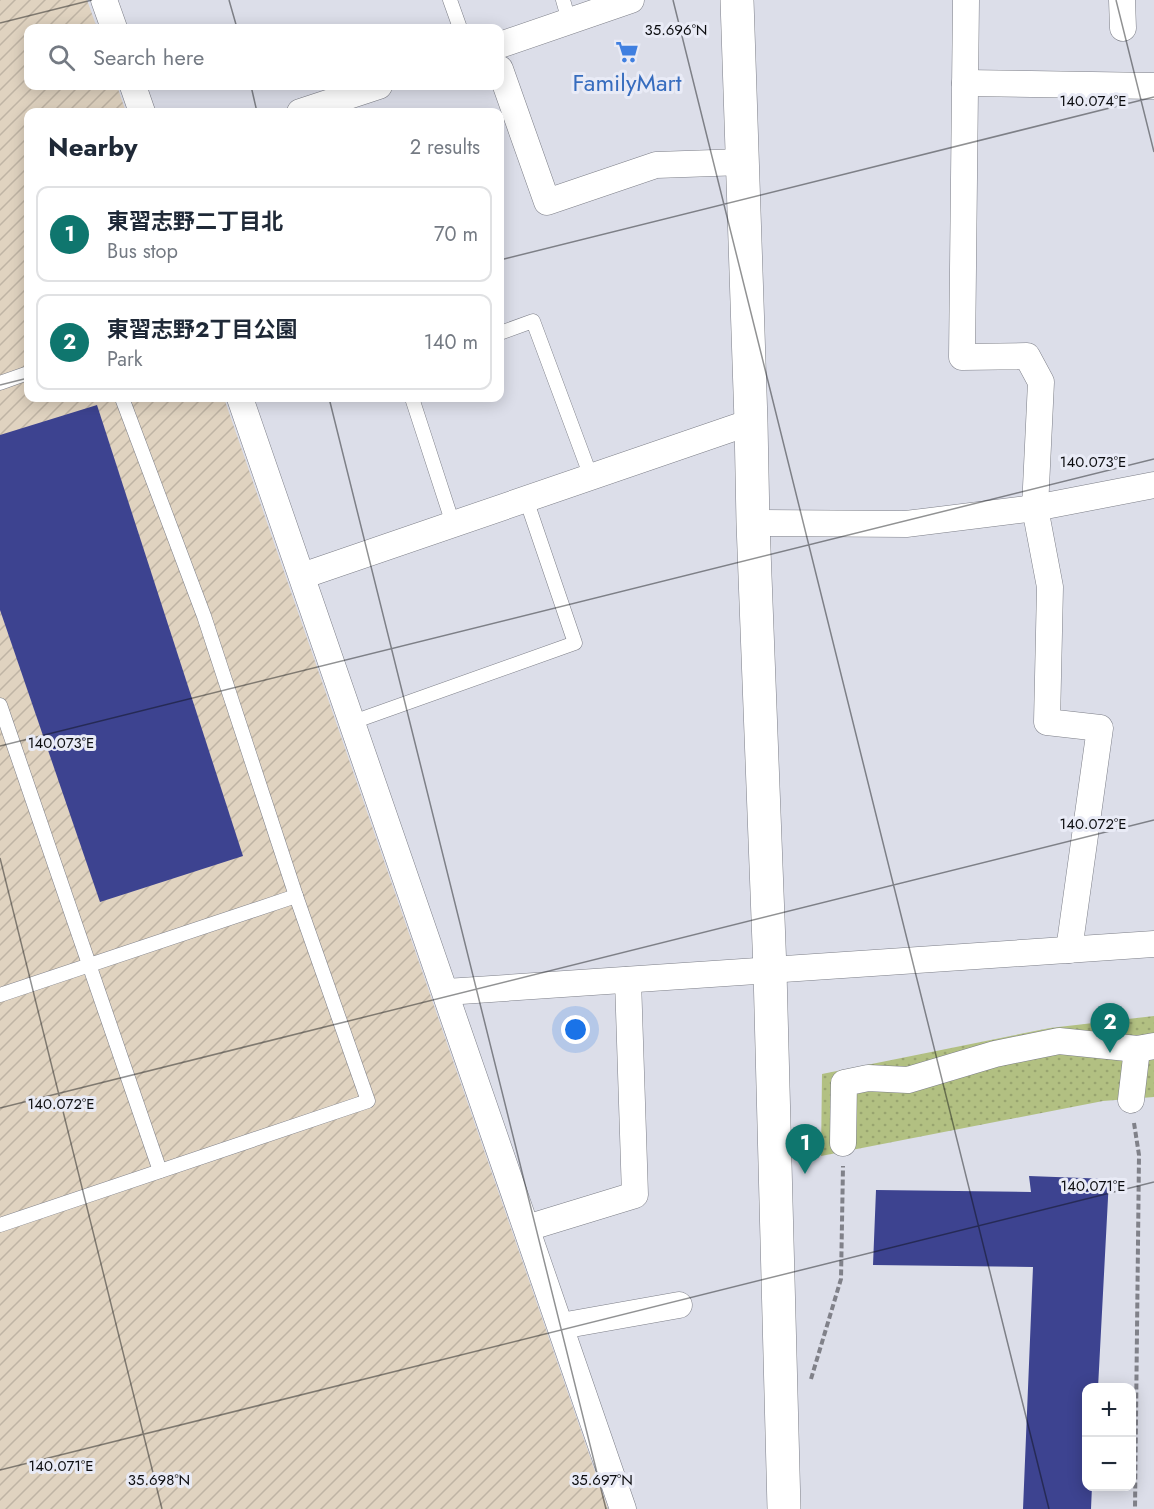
<!DOCTYPE html>
<html lang="en">
<head>
<meta charset="utf-8">
<style>
	:root { --surface:#fff; --page:#f6f6f7; --text:#1f2937; --muted:#747a83; --line:#e0e1e3; --accent:#0f766e }
	body { margin:0; font-family:Jost,"Noto Sans JP",sans-serif; background:var(--page); color:var(--text) }
	.controls { position:absolute; right:18px; bottom:18px; display:grid; overflow:hidden; border-radius:12px; box-shadow:0 3px 15px #0003 }
	.controls button { width:54px; height:54px; display:grid; place-items:center; padding:0; border:0; border-bottom:2px solid var(--line); background:var(--surface); color:var(--text); font:30px sans-serif }
	.you { position:absolute; left:576px; top:1030px; width:21px; height:21px; margin:-15px; border:4px solid #fff; border-radius:50%; background:#1a73e8; box-shadow:0 0 0 9px #1a73e833 }
	.badge { display:grid; place-items:center; width:39px; height:39px; border-radius:50%; background:var(--accent); color:#fff; font-size:20px; font-weight:700 }
	.pin { position:absolute; translate:-50% -50px; filter:drop-shadow(0 2px 3px #0008) }
	.pin::after { content:''; position:absolute; top:32px; width:21px; height:18px; background:inherit; clip-path:polygon(0 0,100% 0,50% 100%) }
	.list { margin:0; padding:0; list-style:none }
	h2 { display:flex; justify-content:space-between; align-items:center; height:78px; margin:0; padding:0 24px; font-size:26px }
	h2 small { font-size:20px; font-weight:400; color:var(--muted) }
	.list li { display:grid; grid-template-columns:39px 1fr auto; gap:18px; align-items:center; box-sizing:border-box; height:96px; margin:0 12px 12px; padding:0 12px; border:2px solid var(--line); border-radius:12px }
	.list b { display:block; font-size:22px; white-space:nowrap }
	.list p { margin:0; font-size:20px; white-space:nowrap; color:var(--muted) }
	.list em { font-size:20px; font-style:normal; color:var(--muted) }
	.icon { flex:none; width:33px; height:33px; fill:none; stroke:currentColor; stroke-width:2; stroke-linecap:round; stroke-linejoin:round }
	.map { position:relative; flex:none; width:1154px; height:1509px; overflow:hidden }
	.search { position:absolute; background:var(--surface); box-shadow:0 3px 15px #0003; left:24px; top:24px; width:480px; height:66px; display:flex; align-items:center; gap:15px; box-sizing:border-box; padding:0 21px; border-radius:12px; color:var(--muted); font-size:22px }
	.panel { position:absolute; background:var(--surface); box-shadow:0 3px 15px #0003; left:24px; top:108px; width:480px; height:294px; border-radius:12px }
	.map>svg:first-child { display:block }
</style>
</head>
<body>
<div class="map">
<svg width="1154" height="1509" viewBox="0 0 1154 1509">
	<defs>
		<pattern id="industrial-furrows" width="10" height="10" patternUnits="userSpaceOnUse" patternTransform="scale(1.5)"><rect width="10" height="10" fill="#e0d3c0"/><path d="M-1 1l2-2M0 10L10 0M9 11l2-2" fill="none" stroke="#bfb4a4"/></pattern>
		<pattern id="grass-dots" width="8" height="8" patternUnits="userSpaceOnUse" patternTransform="scale(1.5)"><rect width="8" height="8" fill="#b2c082"/><path d="M2 2h.1M6 6h.1" fill="none" stroke="#98a46f" stroke-width="1.8" stroke-linecap="round"/></pattern>
	</defs>
	<rect width="100%" height="100%" fill="#dcdee9"/>
	<!-- industrial -->
	<polygon fill="url(#industrial-furrows)" points="0,0 87,0 97,28 28,28 28,86 117,86 126,112 28,112 28,398 224,398 608,1509 0,1509"/>
	<!-- grass -->
	<polygon fill="url(#grass-dots)" points="1154,1016 1154,1097 1103,1101 821,1156 822,1074 1050,1028"/>
	<!-- building -->
	<g fill="#3d4390">
		<polygon points="97,405 243,856 100,902 0,610 0,435"/>
		<polygon points="1029,1176 1109,1179 1098,1388 1086,1388 1086,1486 1092,1486 1091,1509 1023,1509 1033,1267 873,1265 876,1190 1031,1192"/>
	</g>
	<g fill="none" stroke-linecap="round" stroke-linejoin="round">
		<!-- lane casing -->
		<g stroke="#7c7e87" stroke-width="15">
			<g id="lane">
				<polyline points="450,0 460,28"/>
				<polyline points="563,0 569,21"/>
				<polyline points="500,333 533,321 591,477"/>
				<polyline points="0,383 28,373"/>
				<polyline points="412,398 453,524"/>
				<polyline points="0,705 160,1171"/>
				<polyline points="353,722 575,643 526,499"/>
				<polyline points="0,995 296,896"/>
				<polyline points="0,1225 368,1101 296,896 204,616 122,398"/>
			</g>
		</g>
		<!-- street casing -->
		<g stroke="#7c7e87" stroke-width="27">
			<g id="street">
				<polyline points="104,0 114,28"/>
				<polyline points="966,0 962,357 1027,356 1041,382 1035,508 1050,587 1047,722 1100,728 1069,950"/>
				<polyline points="1122,0 1123,28"/>
				<polyline points="500,45 631,0"/>
				<polyline points="500,69 547,202 656,165 743,162"/>
				<polyline points="965,83 1154,86"/>
				<polyline points="133,86 142,112"/>
				<polyline points="300,112 379,86"/>
				<polyline points="240,398 623,1509"/>
				<polyline points="753,523 906,524 1035,508 1154,485"/>
				<polyline points="302,576 751,422"/>
				<polyline points="446,992 1154,944"/>
				<polyline points="1131,1100 1137,1049"/>
				<polyline points="843,1143 844,1083 868,1078 908,1080 995,1054 1059,1041 1137,1049 1154,1046"/>
				<polyline points="527,1228 635,1195 628,980"/>
				<polyline points="561,1326 679,1305"/>
			</g>
		</g>
		<!-- secondary casing -->
		<g stroke="#7c7e87" stroke-width="34">
			<polyline id="secondary" points="737,0 751,422 753,523 770,971 784,1509"/>
		</g>
		<!-- path -->
		<g stroke="#808189" stroke-width="4" stroke-dasharray="6 3" stroke-linecap="butt">
			<polyline points="1134,1123 1139,1155 1135,1509"/>
			<polyline points="811,1379 841,1279 843,1166"/>
		</g>
		<!-- lane -->
		<use href="#lane" stroke="#fff" stroke-width="14"/>
		<!-- street -->
		<use href="#street" stroke="#fff" stroke-width="26"/>
		<!-- secondary -->
		<use href="#secondary" stroke="#fff" stroke-width="33"/>
	</g>
	<!-- ticks -->
	<path fill="none" stroke="#0c0d10" stroke-width="1.5" stroke-opacity="0.45" d="M229 0 237 28M673 0 1049 1509M1116 0 1154 152M0 23 92 0M251 86 257 112M500 260 1154 97M0 385 28 378M329 398 606 1509M0 746 1154 459M0 858 162 1509M0 1108 1154 820M0 1470 1154 1182"/>
	<!-- icons -->
	<defs>
		<g id="supermarket-bare" transform="scale(1.8)"><path d="M-6-5.5h2.5l.6 2H6L4.5 2H-2.5L-4.4-4H-6ZM-1.5 3.2a1.3 1.3 0 1 0 .1 0ZM3 3.2a1.3 1.3 0 1 0 .1 0Z" fill="#3f7fe0" stroke="#e9ebf6" stroke-width="2.5" paint-order="stroke"/></g>
	</defs>
	<g fill-rule="evenodd">
		<use href="#supermarket-bare" x="627" y="52"/>
	</g>
	<g text-anchor="middle" dominant-baseline="central" stroke-width="6" stroke-linejoin="round" paint-order="stroke">
		<!-- shop labels -->
		<g font-size="24" fill="#366cbe" stroke="#e9ebf6">
			<text x="627" y="82">FamilyMart</text>
		</g>
	</g>
	<g font-size="15" text-anchor="middle" fill="#0c0d10" stroke="#e9ebf6" stroke-width="6" stroke-linejoin="round" paint-order="stroke">
		<text x="676" y="35">35.696°N</text>
		<text x="1093" y="106">140.074°E</text>
		<text x="1093" y="467">140.073°E</text>
		<text x="61" y="748">140.073°E</text>
		<text x="1093" y="829">140.072°E</text>
		<text x="61" y="1109">140.072°E</text>
		<text x="1093" y="1191">140.071°E</text>
		<text x="61" y="1471">140.071°E</text>
		<text x="159" y="1485">35.698°N</text>
		<text x="602" y="1485">35.697°N</text>
	</g>
</svg>
<div class="controls">
<button>+</button>
<button>−</button>
</div>
<div class="you"></div>
<div class="pin badge" style="left:805px;top:1174px">1</div>
<div class="pin badge" style="left:1110px;top:1053px">2</div>
<div class="search"><svg class="icon" aria-label="search" viewBox="0 0 24 24"><circle cx="10" cy="10" r="6"/><path d="M15 15l6 6"/></svg>Search here</div>
<section class="panel">
<h2>Nearby<small>2 results</small></h2>
<ul class="list">
<li><span class="badge">1</span><div><b>東習志野二丁目北</b><p>Bus stop</p></div><em>70 m</em></li>
<li><span class="badge">2</span><div><b>東習志野2丁目公園</b><p>Park</p></div><em>140 m</em></li>
</ul>
</section>
</div>
</body>
</html>
